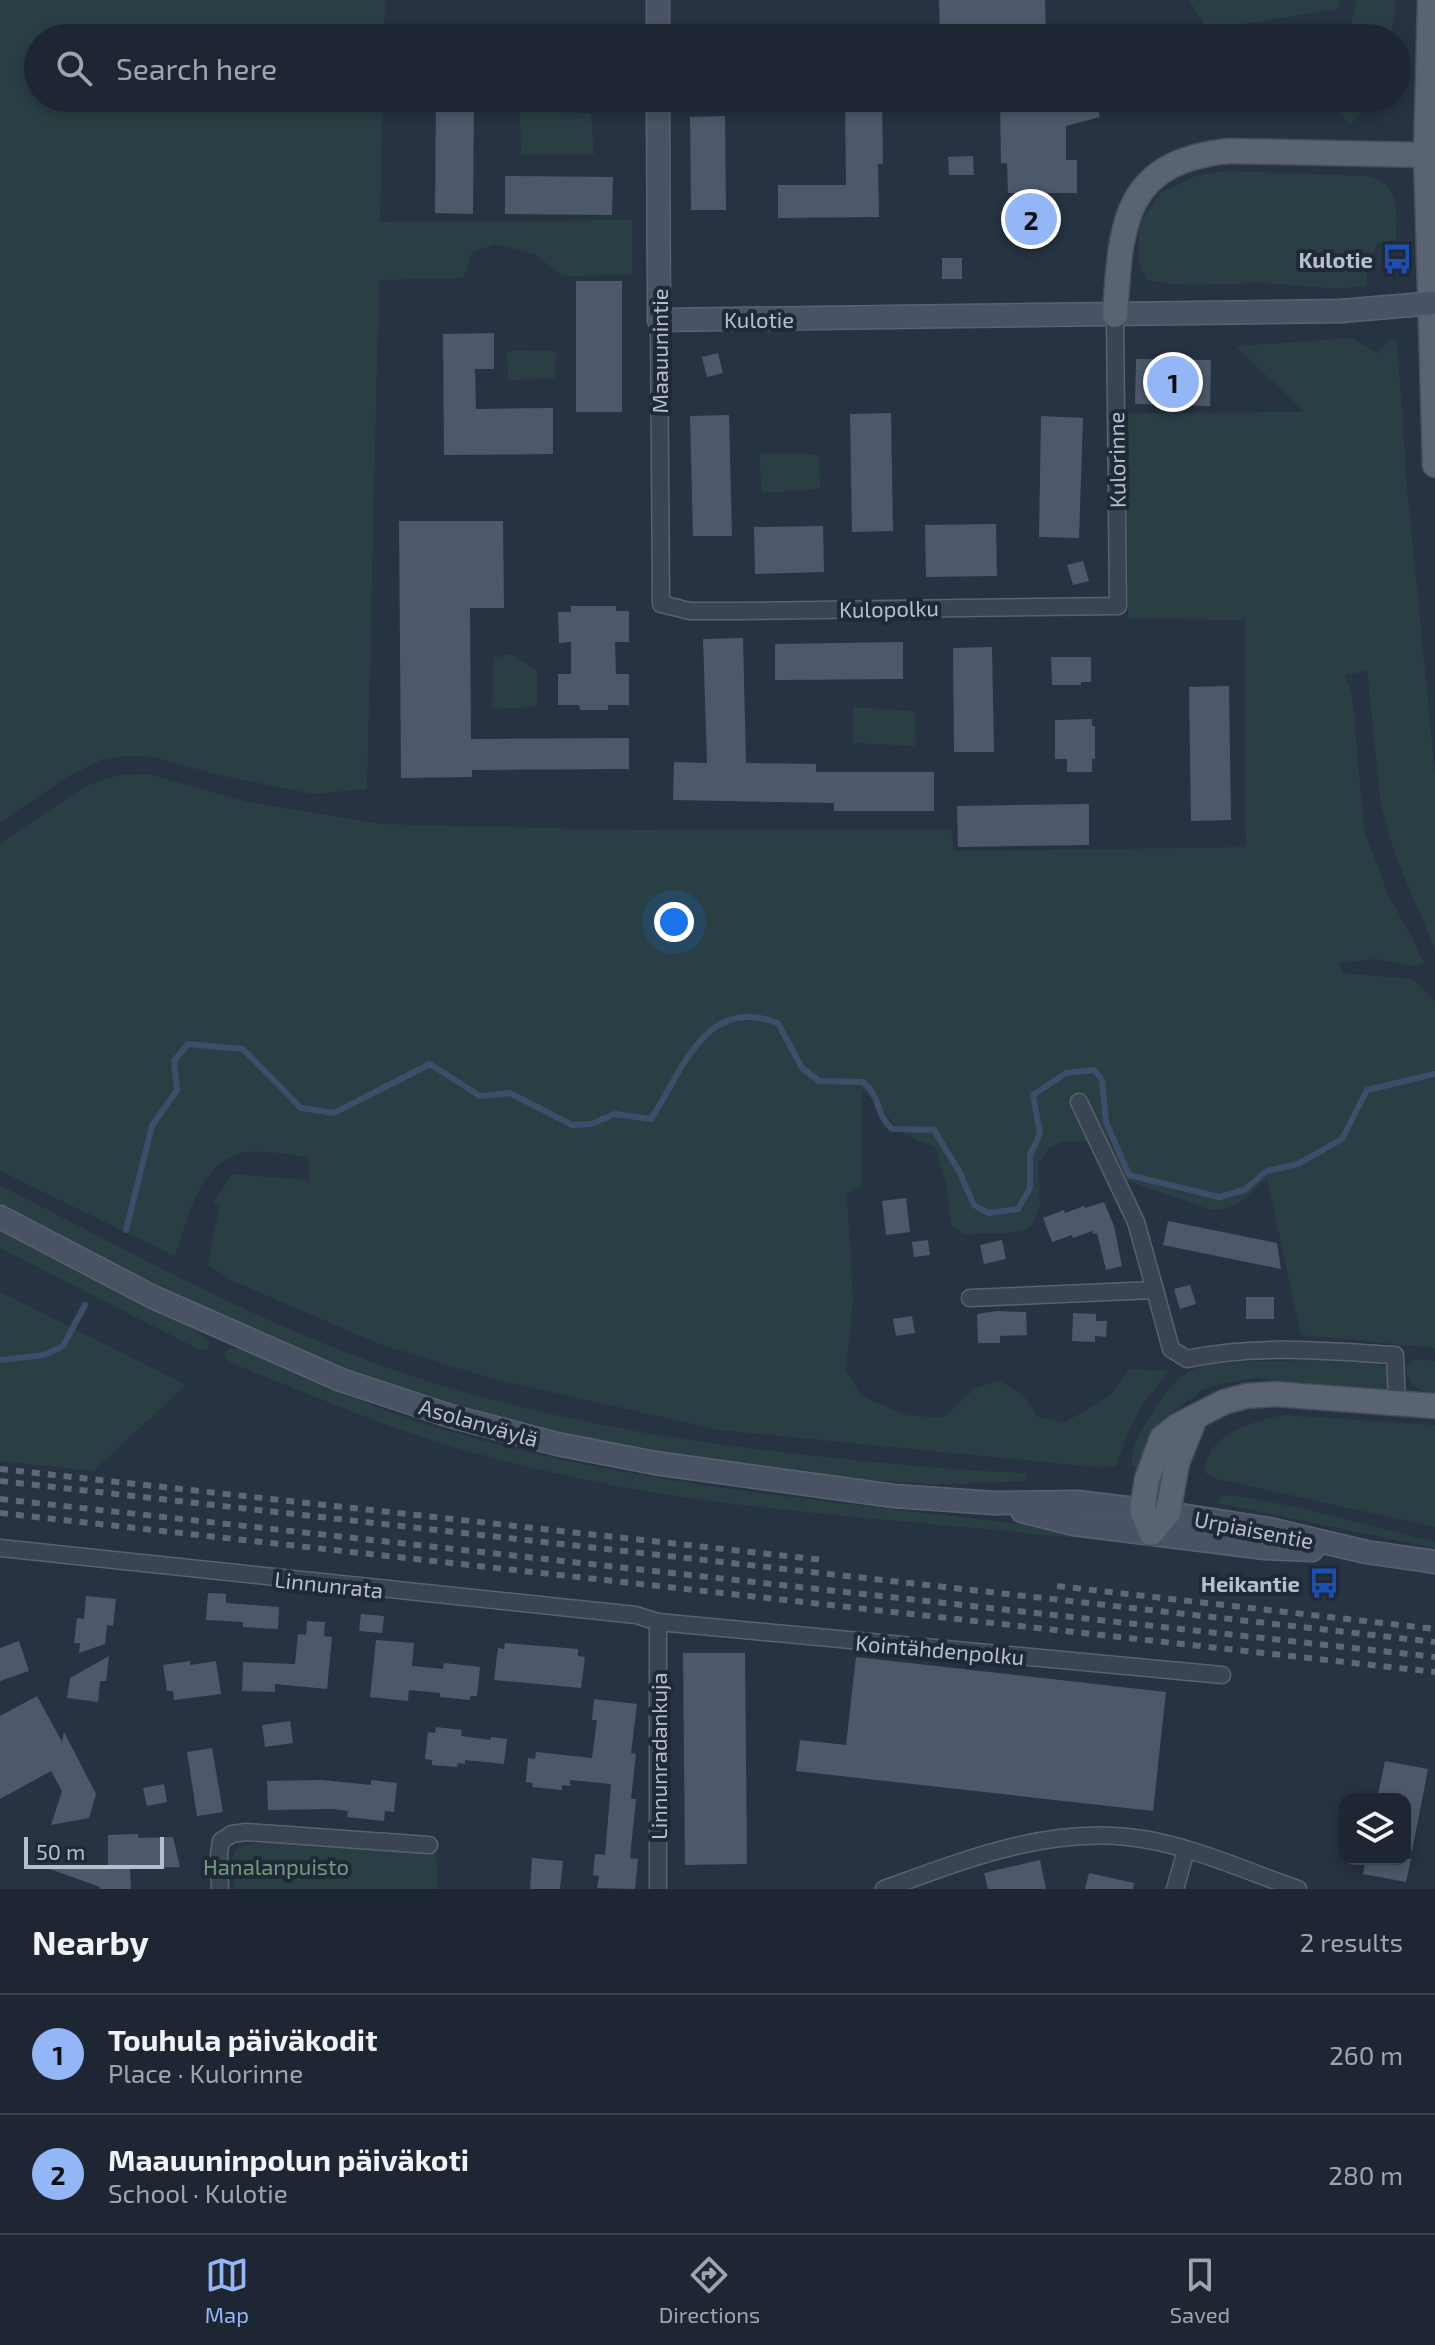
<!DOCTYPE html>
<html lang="en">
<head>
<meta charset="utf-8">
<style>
	:root { --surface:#1d2632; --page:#2a323e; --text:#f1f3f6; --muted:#a0a5ac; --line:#3b434d; --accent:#93b6f7 }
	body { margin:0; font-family:"Exo 2",sans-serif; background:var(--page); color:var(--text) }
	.controls { position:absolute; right:24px; bottom:24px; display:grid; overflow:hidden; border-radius:16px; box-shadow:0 4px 12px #0003 }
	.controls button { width:72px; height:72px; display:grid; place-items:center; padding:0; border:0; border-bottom:2px solid var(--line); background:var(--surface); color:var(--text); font:40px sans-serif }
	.scale { position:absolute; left:24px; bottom:20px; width:140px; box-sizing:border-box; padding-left:8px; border:4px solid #b8bfcc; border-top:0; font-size:22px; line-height:28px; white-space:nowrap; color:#b8bfcc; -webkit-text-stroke:6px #202937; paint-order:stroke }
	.you { position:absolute; left:674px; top:922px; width:28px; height:28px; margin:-20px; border:6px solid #fff; border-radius:50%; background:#1a73e8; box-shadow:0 0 0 12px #1a73e833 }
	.badge { display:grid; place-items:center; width:52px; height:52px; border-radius:50%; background:var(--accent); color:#111; font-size:26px; font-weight:700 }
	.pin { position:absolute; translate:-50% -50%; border:4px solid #fff; box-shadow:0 2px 8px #0006 }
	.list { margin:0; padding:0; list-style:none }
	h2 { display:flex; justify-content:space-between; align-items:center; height:104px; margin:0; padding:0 32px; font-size:34px }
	h2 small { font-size:26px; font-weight:400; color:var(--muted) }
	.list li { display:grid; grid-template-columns:52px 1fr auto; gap:24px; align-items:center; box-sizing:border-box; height:120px; padding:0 32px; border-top:2px solid var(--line) }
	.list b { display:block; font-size:30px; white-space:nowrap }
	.list p { margin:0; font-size:26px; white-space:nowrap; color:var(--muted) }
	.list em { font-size:26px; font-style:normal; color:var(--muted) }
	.icon { flex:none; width:44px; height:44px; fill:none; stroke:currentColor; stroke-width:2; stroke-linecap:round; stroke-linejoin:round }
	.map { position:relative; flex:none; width:1435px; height:1889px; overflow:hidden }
	.search { position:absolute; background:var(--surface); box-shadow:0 4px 12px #0003; left:24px; right:24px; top:24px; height:88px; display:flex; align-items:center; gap:20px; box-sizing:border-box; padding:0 28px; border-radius:44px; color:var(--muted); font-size:30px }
	.sheet { height:344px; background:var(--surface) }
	nav { display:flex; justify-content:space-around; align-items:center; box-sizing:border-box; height:112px; border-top:2px solid var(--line); background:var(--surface); font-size:22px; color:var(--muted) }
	nav a { display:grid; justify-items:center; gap:4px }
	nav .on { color:var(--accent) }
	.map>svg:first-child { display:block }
</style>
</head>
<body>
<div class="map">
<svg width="1435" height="1889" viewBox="0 0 1435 1889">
	<rect width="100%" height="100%" fill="#273242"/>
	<!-- green -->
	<g fill="#293f43">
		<polygon points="0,0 385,0 384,38 38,38 38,98 383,98 380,222 632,220 632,275 563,276 534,254 496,244 472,252 463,278 379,280 367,789 312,794 219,775 153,757 126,756 103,759 64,779 0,823"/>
		<polygon points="1189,0 1340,0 1339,9 1223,27 1205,25"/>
		<polygon points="1357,0 1396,0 1390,38 1348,38"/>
		<polygon points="1333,98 1372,98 1350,125 1332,105"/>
		<polygon points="520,111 591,113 594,155 521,155"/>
		<path d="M1229 171 1366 176C1401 184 1397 209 1396 239L1378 243 1368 262 1366 286C1333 291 1311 286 1279 284 1234 281 1190 290 1146 280L1139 260V225L1160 193 1197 175Z"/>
		<path d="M1351 338 1378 353 1391 339 1397 343 1408 499 1435 772V949L1396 857 1381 805 1367 670 1345 676 1352 693 1364 830 1389 896 1414 941 1424 964 1411 966 1376 959 1339 963 1342 973 1413 979 1435 1001V1348L1301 1335 1267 1178C1249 1195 1237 1210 1211 1210L1122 1179 1108 1143 1065 1141 1050 1147 1038 1163 1040 1206 1031 1226C1013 1238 985 1231 964 1235L951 1225 946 1184 935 1147 905 1135 862 1090V1184L847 1195 853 1300 846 1370 862 1396 905 1415 943 1418 975 1388 999 1380 1024 1396 1038 1417 1064 1423 1111 1395 1129 1369 1169 1371 1146 1400 1129 1429 1116 1466 1104 1468 719 1430 494 1379 379 1344 228 1279 208 1265 219 1207 213 1202 233 1174 309 1180V1157C289 1155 265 1150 246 1152 200 1158 187 1221 175 1256L0 1171V843L90 784 118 775 148 774 248 802 383 824 626 830 951 829 954 851 1246 847 1245 620 1128 619 1126 413 1304 412 1236 346Z"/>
		<polygon points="515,350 556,351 555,379 508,380 507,353"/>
		<polygon points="793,453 819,455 820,489 762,493 759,454"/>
		<polygon points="510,654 537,670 537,707 492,709 494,658"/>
		<polygon points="853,707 914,711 916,746 853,743"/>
		<path d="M0 1185C122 1248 243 1315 372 1362 503 1410 642 1436 780 1452 862 1461 944 1470 1027 1473L1025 1481C994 1482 961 1485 929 1484 881 1482 832 1476 784 1470 615 1451 444 1414 287 1346 189 1304 95 1252 0 1204Z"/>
		<polygon points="0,1229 182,1322 210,1341 208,1348 200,1350 0,1248"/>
		<polygon points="0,1292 186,1385 93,1471 0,1461"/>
		<path d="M230 1348 240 1349C306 1378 372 1408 442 1429 686 1502 945 1506 1194 1549L1185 1551C1013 1527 840 1521 669 1495 604 1485 537 1470 474 1453 393 1431 309 1394 231 1363L225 1358 224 1352Z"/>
		<path d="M1413 1359 1435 1361V1393C1416 1391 1410 1386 1405 1367Z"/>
		<path d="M1317 1360 1377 1363 1388 1370 1390 1383 1383 1389 1256 1378 1219 1384 1201 1391 1164 1419 1141 1471 1132 1466C1127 1444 1163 1392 1181 1377 1191 1369 1204 1365 1217 1362Z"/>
		<path d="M1284 1415 1435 1425V1527L1217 1479 1205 1473C1205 1434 1252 1421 1284 1415Z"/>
		<polygon points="1231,1495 1297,1507 1435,1542 1435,1548 1217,1503 1221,1497"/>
		<path d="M269 1842 436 1852 438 1889H234C233 1850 224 1846 269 1842Z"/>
	</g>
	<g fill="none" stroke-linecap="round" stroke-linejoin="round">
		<!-- stream -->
		<g stroke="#3d4e6a" stroke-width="6">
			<path d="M126 1230 152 1126 177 1090 174 1061 188 1044 243 1049 301 1108 334 1113 430 1064 480 1096 510 1093 572 1125 591 1124 615 1114 651 1119C683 1071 704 995 778 1023L802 1068 819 1081 863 1082C883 1099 873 1111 892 1129L934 1130 959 1171 974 1205 988 1213 1018 1209 1030 1188V1155L1040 1134 1033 1095 1066 1073 1094 1070 1102 1080 1106 1122 1129 1175 1219 1197 1244 1190 1267 1171 1298 1164 1342 1139 1367 1090 1435 1074"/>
			<polyline points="0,1360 44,1355 63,1346 85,1305"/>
		</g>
	</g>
	<!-- building -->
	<g fill="#4d596b">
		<polygon points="939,0 1045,0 1046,38 940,38"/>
		<polygon points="436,98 474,98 473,214 435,213"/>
		<polygon points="1095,98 1100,117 1066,126 1066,160 1077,160 1077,193 1008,193 1007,163 1001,163 1000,104 1070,104"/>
		<polygon points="845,100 882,100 883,164 878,164 879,217 778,218 778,185 846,185"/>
		<polygon points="725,116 726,210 691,210 690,117"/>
		<polygon points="973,156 974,175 949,175 948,157"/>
		<polygon points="505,176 613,177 612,215 505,214"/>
		<rect x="942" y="258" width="20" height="21"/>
		<rect x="576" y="281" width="46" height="131"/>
		<polygon points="494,333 494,369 475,369 476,409 553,408 553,454 444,455 443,334"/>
		<polygon points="718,353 723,373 707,377 702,357"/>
		<polygon points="1136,359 1211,360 1210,406 1135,404"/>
		<polygon points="891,413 893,531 852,532 850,414"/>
		<polygon points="729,415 732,536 693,536 690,416"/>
		<polygon points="1041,416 1083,418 1079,538 1039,537"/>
		<polygon points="399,521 503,521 504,608 470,608 471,739 629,738 629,769 472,770 472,777 401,778"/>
		<polygon points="996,524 997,576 926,577 925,525"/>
		<polygon points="823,526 824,572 755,574 754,527"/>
		<polygon points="1083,561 1089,581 1073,585 1067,565"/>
		<polygon points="571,606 616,606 616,611 629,611 629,642 615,642 616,674 629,674 629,705 608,705 608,710 580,710 579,705 558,705 558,674 571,674 571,642 559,643 558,612 571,612"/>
		<polygon points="743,638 746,763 816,764 816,772 934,772 934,811 834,811 834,803 673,800 674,762 707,763 703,639"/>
		<polygon points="903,642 903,679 775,680 775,644"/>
		<polygon points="992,647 994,752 954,752 953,648"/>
		<polygon points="1051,657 1091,657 1091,682 1081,682 1081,685 1052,685"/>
		<polygon points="1229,686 1231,820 1191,821 1189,687"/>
		<polygon points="1092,719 1092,726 1095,726 1095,759 1092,759 1092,772 1067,772 1067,759 1055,759 1055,720"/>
		<polygon points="1089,804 1089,845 958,847 957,806"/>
		<polygon points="906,1198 910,1232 886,1235 882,1201"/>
		<polygon points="1104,1202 1114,1226 1122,1266 1106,1270 1097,1233 1093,1234 1092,1231 1073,1238 1072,1235 1052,1242 1043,1218 1064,1210 1065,1213 1084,1206 1085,1208"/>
		<polygon points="1168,1221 1277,1243 1281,1269 1163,1245"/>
		<polygon points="928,1240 930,1255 914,1257 912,1242"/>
		<polygon points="1002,1240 1006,1259 984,1264 980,1245"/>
		<polygon points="1190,1285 1196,1304 1180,1309 1174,1289"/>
		<rect x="1246" y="1297" width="28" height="22"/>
		<polygon points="997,1311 1026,1312 1027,1335 1000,1336 1000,1343 978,1343 977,1314"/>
		<polygon points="1073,1313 1096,1314 1096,1321 1107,1321 1106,1337 1095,1336 1095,1342 1072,1341"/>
		<polygon points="912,1316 915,1333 896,1336 893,1319"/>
		<polygon points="208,1593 226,1594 226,1603 279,1607 278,1629 243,1627 243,1622 206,1620"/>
		<polygon points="86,1596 116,1599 113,1626 107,1625 105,1644 79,1653 80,1643 74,1643 77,1618 84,1619"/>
		<polygon points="361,1614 384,1616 382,1633 359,1631"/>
		<polygon points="307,1621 325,1622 324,1636 332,1637 327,1689 275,1684 275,1692 242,1691 243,1662 295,1664 298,1634 306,1635"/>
		<polygon points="376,1640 414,1643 412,1666 443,1669 444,1663 480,1667 477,1696 470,1696 470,1700 440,1697 440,1693 409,1690 408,1701 370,1697"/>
		<polygon points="19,1641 29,1671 0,1681 0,1648"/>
		<polygon points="505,1643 578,1649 578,1656 585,1657 581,1688 494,1680 498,1648 504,1649"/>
		<polygon points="683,1653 745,1653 747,1864 685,1865"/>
		<polygon points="109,1656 106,1681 100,1681 98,1702 67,1698 70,1678"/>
		<polygon points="856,1657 1166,1692 1153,1811 796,1771 800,1740 846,1745"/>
		<polygon points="190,1661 190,1665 216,1661 221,1694 174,1700 173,1691 167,1691 163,1665"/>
		<polygon points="37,1696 62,1742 64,1732 96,1794 89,1818 51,1825 62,1791 51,1771 0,1799 0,1716"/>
		<polygon points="594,1699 637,1704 631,1753 636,1754 631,1799 636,1799 630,1858 638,1859 635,1889 597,1888 599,1876 593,1875 595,1854 605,1855 611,1784 570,1780 570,1786 562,1785 562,1790 532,1787 533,1783 526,1782 528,1758 535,1759 536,1752 592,1758 597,1720 592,1720"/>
		<polygon points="290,1721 293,1743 265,1747 262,1725"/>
		<polygon points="436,1727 462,1730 461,1736 491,1740 491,1737 507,1739 504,1764 465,1760 465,1764 458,1763 457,1767 432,1765 432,1760 425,1759 428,1732 435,1733"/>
		<polygon points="212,1748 223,1812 197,1816 187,1752"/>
		<polygon points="1385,1761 1428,1769 1412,1851 1405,1850 1405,1799 1377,1799"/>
		<polygon points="322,1780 371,1785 371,1780 397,1783 394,1812 385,1811 384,1821 347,1817 348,1811 332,1809 268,1810 267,1781"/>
		<polygon points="164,1784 167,1802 147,1806 143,1788"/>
		<polygon points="138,1834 138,1838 173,1837 180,1867 130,1868 131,1889 100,1889 100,1887 47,1868 108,1865 108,1835"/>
		<polygon points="532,1858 563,1861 560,1889 530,1889"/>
		<polygon points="1366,1859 1411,1859 1406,1882 1363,1874"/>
		<polygon points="1040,1860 1046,1889 988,1889 984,1873"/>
		<polygon points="1089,1873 1134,1883 1133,1889 1085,1889"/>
	</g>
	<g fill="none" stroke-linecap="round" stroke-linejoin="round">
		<!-- street casing -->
		<g stroke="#59626f" stroke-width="19">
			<g id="street">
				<polyline points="659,320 661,604 690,611 738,611 1118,606 1115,315"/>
				<polyline points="1079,1102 1136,1222 1155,1290"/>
				<path d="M970 1298 1155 1290 1171 1349 1187 1359C1256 1344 1325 1351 1395 1355L1397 1403"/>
				<polyline points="0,1548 636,1615 658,1622 1222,1675"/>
				<polyline points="658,1622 658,1889"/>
				<polyline points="220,1889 219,1854 221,1841 232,1834 246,1832 429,1845"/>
				<path d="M884 1889C962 1861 1042 1828 1128 1837 1186 1843 1243 1870 1298 1889"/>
				<polyline points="1175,1889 1186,1850"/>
			</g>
		</g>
		<!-- secondary casing -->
		<g stroke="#59626f" stroke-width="25">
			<g id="secondary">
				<polyline points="658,0 658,38"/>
				<polyline points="658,98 659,320 1341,311"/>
				<polyline points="0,1217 153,1297 341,1380 450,1416 557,1444 655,1463 894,1496 994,1503 1078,1502 1168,1513 1269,1529 1366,1552 1435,1562"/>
				<polyline points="1022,1511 1074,1524 1265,1548 1312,1550"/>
			</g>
		</g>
		<!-- primary casing -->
		<g stroke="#454d5b" stroke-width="27">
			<g id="primary">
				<polyline points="1430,0 1426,155 1435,465"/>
				<path d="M1115 315C1121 224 1122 162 1229 151L1426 155"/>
				<polyline points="1195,1418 1177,1463 1168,1513 1151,1533 1142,1510 1147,1479 1162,1438 1177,1426 1224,1402 1246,1396 1275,1394 1435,1406"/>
			</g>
		</g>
		<!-- street -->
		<use href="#street" stroke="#3b4452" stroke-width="16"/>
		<!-- secondary -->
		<use href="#secondary" stroke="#495365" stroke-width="22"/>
		<!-- primary -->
		<use href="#primary" stroke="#5a6372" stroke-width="24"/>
		<!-- rail -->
		<g stroke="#5e6879" stroke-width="6" stroke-dasharray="8 8" stroke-linecap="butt">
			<polyline points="0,1469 823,1560"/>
			<polyline points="0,1481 1435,1642"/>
			<polyline points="0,1499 1435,1657"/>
			<polyline points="0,1513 1435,1672"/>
			<polyline points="1057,1586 1435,1629"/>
		</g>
		<!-- secondary-bridge casing -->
		<g stroke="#59626f" stroke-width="25" stroke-linecap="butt">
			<polyline id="secondary-bridge" points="1341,311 1435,303"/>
		</g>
		<!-- secondary-bridge -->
		<use href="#secondary-bridge" stroke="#495365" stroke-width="22"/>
	</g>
	<!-- icons -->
	<defs>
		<g id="bus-bare" transform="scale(2.4)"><path d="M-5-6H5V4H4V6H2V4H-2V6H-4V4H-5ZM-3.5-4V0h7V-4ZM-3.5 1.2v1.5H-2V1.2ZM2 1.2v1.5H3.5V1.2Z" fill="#1a4fb4" stroke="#202937" stroke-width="2.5" paint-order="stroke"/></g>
	</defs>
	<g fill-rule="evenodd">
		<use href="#bus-bare" x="1397" y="259"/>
		<use href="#bus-bare" x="1324" y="1583"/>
	</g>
	<g text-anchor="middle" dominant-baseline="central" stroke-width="8" stroke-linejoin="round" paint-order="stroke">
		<!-- poi labels -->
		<g font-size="22" font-weight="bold" fill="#b8bfcc" stroke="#202937" text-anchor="end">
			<text x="1373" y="259">Kulotie</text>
			<text x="1300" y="1583">Heikantie</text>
		</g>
		<!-- street labels -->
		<g font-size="22" fill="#b8bfcc" stroke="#202937">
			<text x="759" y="319">Kulotie</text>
			<text transform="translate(659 351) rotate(-90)">Maauunintie</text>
			<text transform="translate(1116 460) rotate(-91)">Kulorinne</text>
			<text transform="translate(889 608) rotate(-1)">Kulopolku</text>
			<text transform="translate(479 1422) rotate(16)">Asolanväylä</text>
			<text transform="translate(1254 1529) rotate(11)">Urpiaisentie</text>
			<text transform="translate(329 1584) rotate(6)">Linnunrata</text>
			<text transform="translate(940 1649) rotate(5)">Kointähdenpolku</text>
			<text transform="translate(658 1756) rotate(-90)">Linnunradankuja</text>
		</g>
		<!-- park labels -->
		<g font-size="22" fill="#709c7c" stroke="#202937">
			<text x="276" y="1866">Hanalanpuisto</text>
		</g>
	</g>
</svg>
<div class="controls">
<button><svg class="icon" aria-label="layers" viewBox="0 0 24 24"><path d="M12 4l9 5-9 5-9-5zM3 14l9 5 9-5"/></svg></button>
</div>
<div class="scale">50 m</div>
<div class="you"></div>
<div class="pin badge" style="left:1173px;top:382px">1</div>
<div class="pin badge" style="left:1031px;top:219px">2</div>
<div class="search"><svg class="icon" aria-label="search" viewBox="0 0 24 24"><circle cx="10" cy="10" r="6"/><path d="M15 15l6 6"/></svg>Search here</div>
</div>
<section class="sheet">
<h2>Nearby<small>2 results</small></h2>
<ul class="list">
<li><span class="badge">1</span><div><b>Touhula päiväkodit</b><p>Place · Kulorinne</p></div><em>260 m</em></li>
<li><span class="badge">2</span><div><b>Maauuninpolun päiväkoti</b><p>School · Kulotie</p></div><em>280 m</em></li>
</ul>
</section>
<nav>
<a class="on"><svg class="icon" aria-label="map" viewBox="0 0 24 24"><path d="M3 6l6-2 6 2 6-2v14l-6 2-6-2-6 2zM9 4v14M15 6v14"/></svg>Map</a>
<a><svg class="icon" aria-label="directions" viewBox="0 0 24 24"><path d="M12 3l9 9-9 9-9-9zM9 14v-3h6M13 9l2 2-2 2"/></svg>Directions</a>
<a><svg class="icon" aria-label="saved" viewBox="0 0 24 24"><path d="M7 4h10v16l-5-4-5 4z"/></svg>Saved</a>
</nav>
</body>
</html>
